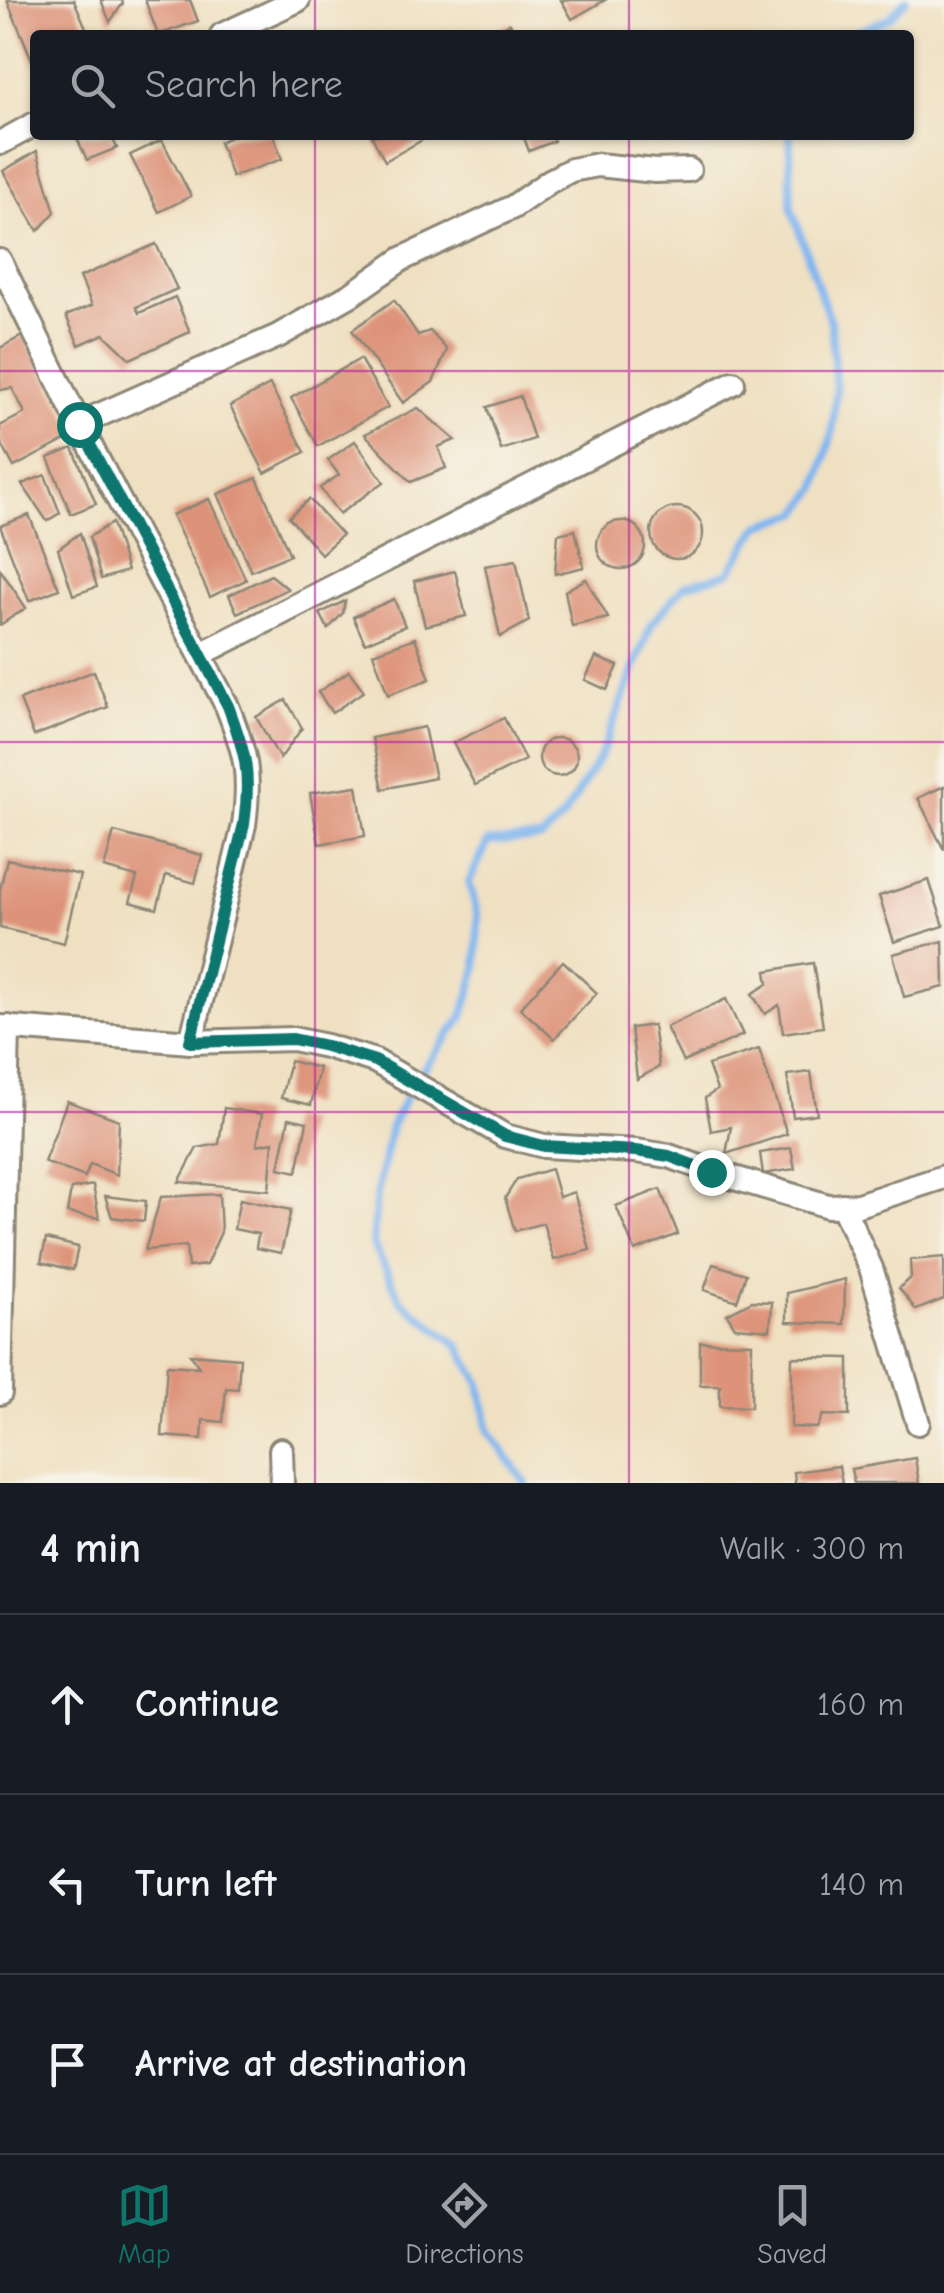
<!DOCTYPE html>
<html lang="en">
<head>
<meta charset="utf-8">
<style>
	:root { --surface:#171b24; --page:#242831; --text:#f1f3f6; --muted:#9ea1a6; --line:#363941; --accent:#0f766e }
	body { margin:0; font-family:"Comic Neue",sans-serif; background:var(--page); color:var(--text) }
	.stop { position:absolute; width:30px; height:30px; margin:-22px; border:8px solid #0f766e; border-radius:50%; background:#fff }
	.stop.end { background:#0f766e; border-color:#fff; box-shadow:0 2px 10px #0008 }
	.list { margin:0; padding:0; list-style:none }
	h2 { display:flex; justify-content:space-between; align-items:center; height:130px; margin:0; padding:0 40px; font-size:42px }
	h2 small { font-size:32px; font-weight:400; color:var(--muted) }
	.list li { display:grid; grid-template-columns:65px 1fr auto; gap:30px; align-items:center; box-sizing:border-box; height:180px; padding:0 40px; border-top:2px solid var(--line) }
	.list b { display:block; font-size:38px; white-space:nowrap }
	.list em { font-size:32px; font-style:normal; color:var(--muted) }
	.icon { flex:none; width:55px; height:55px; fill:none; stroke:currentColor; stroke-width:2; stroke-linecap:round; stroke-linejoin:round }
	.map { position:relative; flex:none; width:944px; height:1483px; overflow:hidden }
	.search { position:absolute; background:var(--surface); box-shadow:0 2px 8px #0004; left:30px; right:30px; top:30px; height:110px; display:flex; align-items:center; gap:25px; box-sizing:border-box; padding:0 35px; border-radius:10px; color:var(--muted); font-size:38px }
	.sheet { height:670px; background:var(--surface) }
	nav { display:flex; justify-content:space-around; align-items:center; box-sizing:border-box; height:140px; border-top:2px solid var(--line); background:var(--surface); font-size:28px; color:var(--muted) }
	nav a { display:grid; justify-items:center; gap:5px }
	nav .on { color:var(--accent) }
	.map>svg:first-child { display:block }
</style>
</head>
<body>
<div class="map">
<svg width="944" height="1483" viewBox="0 0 944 1483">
	<rect width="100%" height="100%" fill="#f7f3e8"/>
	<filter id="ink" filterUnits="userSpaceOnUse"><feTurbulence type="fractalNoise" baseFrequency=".01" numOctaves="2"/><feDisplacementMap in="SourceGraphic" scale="20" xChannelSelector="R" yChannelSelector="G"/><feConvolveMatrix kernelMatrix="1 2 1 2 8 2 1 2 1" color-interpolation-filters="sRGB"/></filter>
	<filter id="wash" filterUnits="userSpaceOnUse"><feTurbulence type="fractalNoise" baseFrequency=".0048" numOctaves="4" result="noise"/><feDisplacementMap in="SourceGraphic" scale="40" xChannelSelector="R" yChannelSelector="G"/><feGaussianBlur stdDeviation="2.25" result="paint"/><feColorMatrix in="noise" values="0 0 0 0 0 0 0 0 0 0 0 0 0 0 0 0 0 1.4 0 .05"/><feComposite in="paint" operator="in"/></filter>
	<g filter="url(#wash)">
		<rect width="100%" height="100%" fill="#efe0c1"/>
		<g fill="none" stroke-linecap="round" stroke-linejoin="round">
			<!-- stream -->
			<g stroke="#80b6ef" stroke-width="8">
				<polyline points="849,35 889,18 906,0"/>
				<polyline points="526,1483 489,1432 480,1383 459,1346 401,1301 373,1244 376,1197 391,1126 414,1082 463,1017 477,968 478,916 469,882 488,842 542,838 564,816 601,755 652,623 684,586 729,573 759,526 799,513 817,488 832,434 836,390 831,324 791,207 790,135"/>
			</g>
		</g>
		<g id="blocks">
			<!-- building -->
			<g fill="#dd9379">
				<polygon points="7,0 74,0 89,35 35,35 35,67"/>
				<polygon points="101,0 122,0 123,3 110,22"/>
				<polygon points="145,0 190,0 198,21 158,35"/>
				<polygon points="561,0 605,0 572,19"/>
				<polygon points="510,23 517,35 489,35"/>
				<polygon points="83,135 111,135 117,148 87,160 77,138"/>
				<polygon points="273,135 282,159 232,177 219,142 235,135"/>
				<polygon points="375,135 431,135 385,161 372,137"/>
				<polygon points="523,135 552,135 554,141 529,151"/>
				<polygon points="162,140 191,196 159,212 130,155"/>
				<polygon points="37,151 55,212 38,231 3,171"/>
				<polygon points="156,244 177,289 136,307 139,313 175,297 190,332 130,359 104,334 79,345 66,316 92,305 80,277"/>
				<polygon points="394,300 418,335 430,331 447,350 433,382 403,403 352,330"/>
				<polygon points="24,335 77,434 14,467 0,441 0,426 25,413 12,388 0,390 0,348"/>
				<polygon points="360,359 388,407 318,446 291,398"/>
				<polygon points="270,385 305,452 265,473 230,406"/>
				<polygon points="520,396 534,439 501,450 487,407"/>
				<polygon points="418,408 455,440 438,447 446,468 411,482 365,434"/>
				<polygon points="355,441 384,482 339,514 320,488 339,475 328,460"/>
				<polygon points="73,448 96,504 71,514 48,458"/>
				<polygon points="45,475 60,513 47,521 22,484"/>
				<polygon points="257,478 290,555 251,571 218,494"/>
				<polygon points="209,499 246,580 210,597 172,515"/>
				<polygon points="309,499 342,535 321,554 289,517"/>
				<circle cx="677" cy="533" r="26"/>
				<polygon points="29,515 59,589 29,601 0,526"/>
				<circle cx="621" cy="545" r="24"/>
				<polygon points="112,523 127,571 101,579 89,537"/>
				<polygon points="575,530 584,567 555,574 558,534"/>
				<polygon points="80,533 97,587 73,595 58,549"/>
				<polygon points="516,560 529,621 500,637 485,566"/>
				<polygon points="0,569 26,608 0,625"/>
				<polygon points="455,571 466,616 425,626 414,581"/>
				<polygon points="271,575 288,589 237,613 229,595"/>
				<polygon points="586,579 608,618 572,626 565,591"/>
				<polygon points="394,599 405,626 365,643 353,617"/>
				<polygon points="345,601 343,613 328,629 320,613"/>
				<polygon points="415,638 430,679 388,695 373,653"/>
				<polygon points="596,657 618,666 607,690 585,680"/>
				<polygon points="94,671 108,707 34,736 20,700"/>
				<polygon points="349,671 364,691 332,713 318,692"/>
				<polygon points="286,700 302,728 280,759 256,717"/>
				<polygon points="504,718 525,760 475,785 453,743"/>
				<polygon points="424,727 435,778 383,789 372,738"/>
				<circle cx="558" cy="757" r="19"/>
				<polygon points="357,786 365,836 319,844 310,793"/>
				<polygon points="944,786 944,850 918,798"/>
				<polygon points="114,832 202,855 195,883 166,875 157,909 130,902 137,877 104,868"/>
				<polygon points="7,859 80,875 64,943 0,928 0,890"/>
				<polygon points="929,880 944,926 894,942 879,896"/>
				<polygon points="943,941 944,987 904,997 893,954"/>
				<polygon points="563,961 597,993 554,1039 520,1008"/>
				<polygon points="813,963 823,1027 783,1033 779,1005 765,1014 752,994 768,984 766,971"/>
				<polygon points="726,999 743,1035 683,1062 666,1027"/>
				<polygon points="653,1025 659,1067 637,1079 631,1028"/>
				<polygon points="759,1049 787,1134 726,1154 731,1127 711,1131 705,1098 717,1090 708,1065"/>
				<polygon points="290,1061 319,1068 311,1105 281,1098"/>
				<polygon points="811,1072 817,1114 793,1117 787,1075"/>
				<polygon points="67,1101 119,1120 117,1175 90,1164 85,1177 44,1162"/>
				<polygon points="224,1108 262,1114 257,1145 273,1142 269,1190 179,1182 197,1148 219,1144"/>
				<polygon points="289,1118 307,1122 297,1172 279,1168"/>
				<polygon points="791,1148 795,1169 763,1174 760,1153"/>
				<polygon points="551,1169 559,1197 574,1192 590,1250 554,1260 543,1223 515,1231 505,1198 517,1179"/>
				<polygon points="93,1185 99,1218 67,1213 71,1189"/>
				<polygon points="660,1189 678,1234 635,1251 616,1206"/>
				<polygon points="219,1194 221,1232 206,1265 188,1267 186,1246 145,1250 161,1197"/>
				<polygon points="105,1196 146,1201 144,1221 112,1217"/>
				<polygon points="240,1199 291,1210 281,1253 256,1248 258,1234 234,1229"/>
				<polygon points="46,1239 78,1247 73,1270 41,1262"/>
				<polygon points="944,1257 944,1299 916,1310 899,1288 911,1278 910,1260"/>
				<polygon points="713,1264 746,1274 737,1301 704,1290"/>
				<polygon points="845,1279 844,1324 787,1322 787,1293"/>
				<polygon points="752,1301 772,1302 770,1330 735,1327 727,1314"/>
				<polygon points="700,1342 752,1343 751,1407 720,1406 720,1385 700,1385"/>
				<polygon points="190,1354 240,1358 238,1389 226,1388 223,1422 203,1420 202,1439 162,1436 167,1365 199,1367"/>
				<polygon points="792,1357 849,1358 849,1416 823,1415 817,1428 791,1427"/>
				<polygon points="915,1458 919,1483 854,1483 851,1469"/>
				<polygon points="839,1466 842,1483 795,1483 794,1472"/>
			</g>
		</g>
	</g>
	<g filter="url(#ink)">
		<use href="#blocks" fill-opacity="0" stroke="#8d8676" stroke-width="2.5"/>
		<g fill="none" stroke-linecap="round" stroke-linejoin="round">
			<!-- minor casing -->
			<g stroke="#8d8676" stroke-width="28">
				<g id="minor">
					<polyline points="222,35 298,0"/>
					<polyline points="0,143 35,124"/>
					<path d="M0 261 79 424 227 706C246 754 251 773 244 825L191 1042"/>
					<polyline points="79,424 278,336 352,294 402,259 513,207 550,181 571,170 598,165 655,171 689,170"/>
					<polyline points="201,654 733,383"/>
					<polyline points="0,1027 191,1042 293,1039 326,1046 375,1061 505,1136 544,1146 636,1151 669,1156 711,1171 828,1206 858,1205 944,1177"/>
					<polyline points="842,1205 871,1268 918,1423"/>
					<polyline points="0,1393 8,1027"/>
					<polyline points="281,1450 282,1483"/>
				</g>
			</g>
			<!-- minor -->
			<use href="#minor" stroke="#fff" stroke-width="22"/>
		</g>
	</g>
	<g fill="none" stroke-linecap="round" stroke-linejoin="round" filter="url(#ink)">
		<!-- route -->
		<path stroke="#0f766e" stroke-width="12" d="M79 424 228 706C246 754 251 773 244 824L190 1042 293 1039 326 1046 375 1061 505 1136 544 1146 636 1151 669 1156 711 1172"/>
	</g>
	<!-- grid -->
	<path fill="none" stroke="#b5179e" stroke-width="2.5" stroke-opacity="0.55" d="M315 0V35M629 0V35M315 135V1483M629 135V1483M0 371H944M0 742H944M0 1112H944"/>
</svg>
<div class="stop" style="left:79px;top:424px"></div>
<div class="stop end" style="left:711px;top:1172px"></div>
<div class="search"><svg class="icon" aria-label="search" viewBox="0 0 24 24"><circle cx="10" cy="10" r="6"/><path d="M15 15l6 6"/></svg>Search here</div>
</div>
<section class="sheet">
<h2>4 min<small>Walk · 300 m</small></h2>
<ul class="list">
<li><svg class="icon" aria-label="ahead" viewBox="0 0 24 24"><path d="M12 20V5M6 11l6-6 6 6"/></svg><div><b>Continue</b></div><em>160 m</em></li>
<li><svg class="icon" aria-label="left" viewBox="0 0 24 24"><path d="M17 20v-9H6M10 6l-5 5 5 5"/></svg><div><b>Turn left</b></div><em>140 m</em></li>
<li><svg class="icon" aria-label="arrive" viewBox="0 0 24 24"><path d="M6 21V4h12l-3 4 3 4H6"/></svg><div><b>Arrive at destination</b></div></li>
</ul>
</section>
<nav>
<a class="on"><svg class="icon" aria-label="map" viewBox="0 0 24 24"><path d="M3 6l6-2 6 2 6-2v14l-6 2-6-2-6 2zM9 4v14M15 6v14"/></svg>Map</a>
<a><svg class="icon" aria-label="directions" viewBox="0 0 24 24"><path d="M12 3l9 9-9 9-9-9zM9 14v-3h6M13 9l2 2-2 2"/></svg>Directions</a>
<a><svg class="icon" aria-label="saved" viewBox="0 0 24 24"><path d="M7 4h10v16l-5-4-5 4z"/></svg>Saved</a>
</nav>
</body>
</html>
